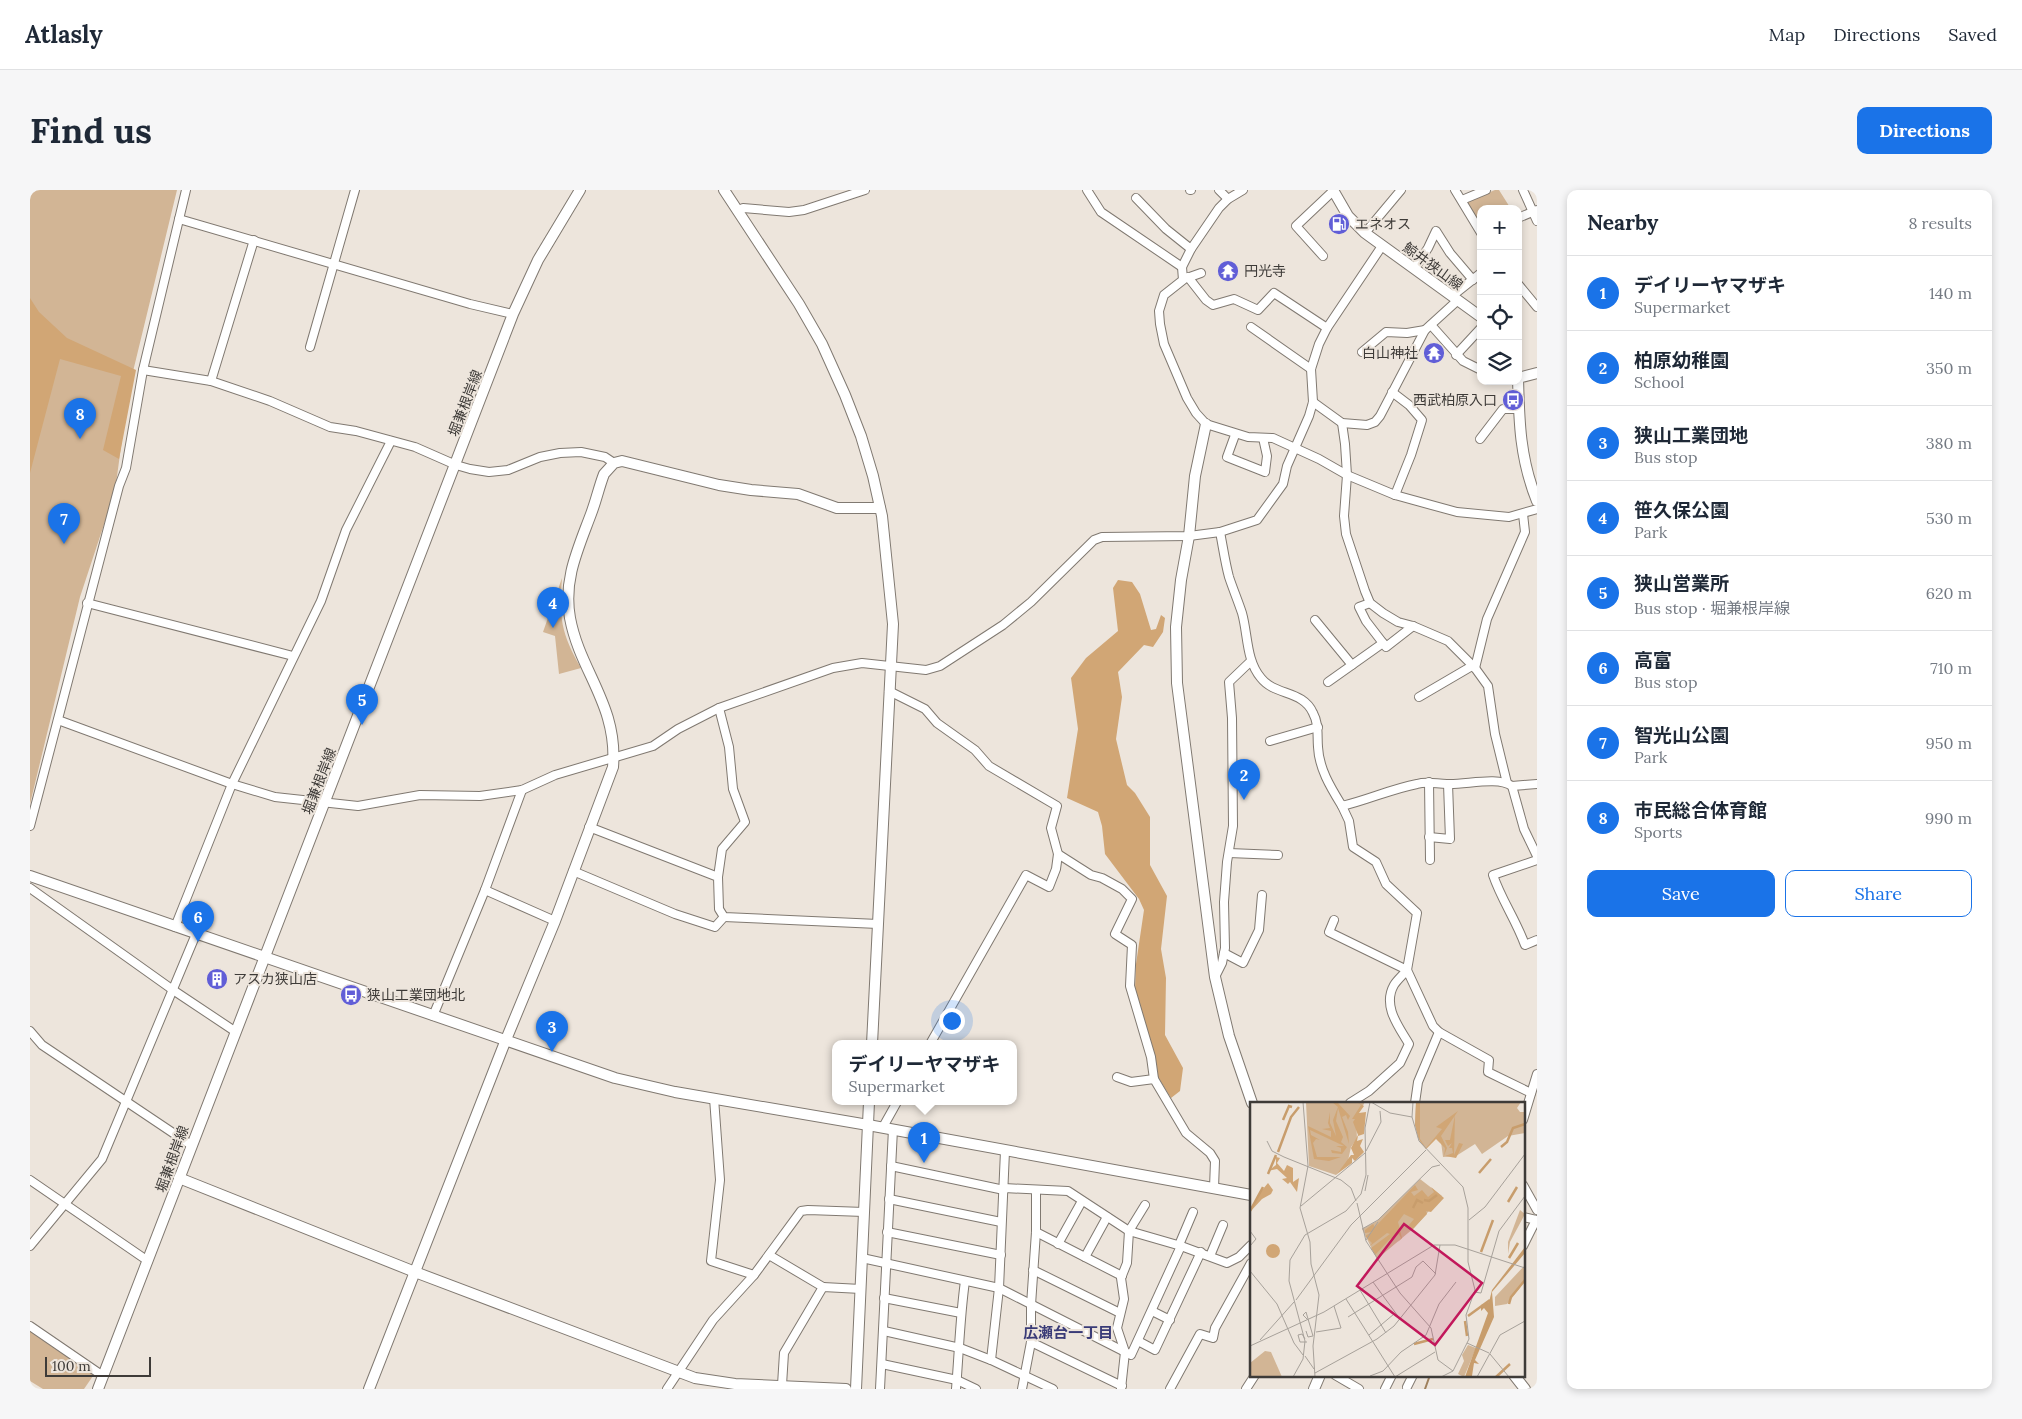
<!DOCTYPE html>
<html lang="en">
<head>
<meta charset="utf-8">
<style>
	:root { --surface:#fff; --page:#f6f6f7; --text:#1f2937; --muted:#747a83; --line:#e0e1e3; --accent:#1a73e8 }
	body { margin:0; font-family:Lora,"Noto Sans JP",serif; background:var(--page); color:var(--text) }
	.controls { position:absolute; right:15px; top:15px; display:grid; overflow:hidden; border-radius:10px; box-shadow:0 2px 8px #0003 }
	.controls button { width:45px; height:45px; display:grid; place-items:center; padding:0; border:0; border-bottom:1px solid var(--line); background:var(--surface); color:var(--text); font:25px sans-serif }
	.scale { position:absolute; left:15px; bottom:12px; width:106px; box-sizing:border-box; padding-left:5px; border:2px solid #3e3b38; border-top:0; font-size:14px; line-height:18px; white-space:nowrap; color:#3e3b38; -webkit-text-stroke:4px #ede5dc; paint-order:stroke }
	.you { position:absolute; left:921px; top:830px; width:18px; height:18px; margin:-12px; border:4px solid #fff; border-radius:50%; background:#1a73e8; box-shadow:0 0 0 8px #1a73e833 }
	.badge { display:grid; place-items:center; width:32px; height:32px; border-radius:50%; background:var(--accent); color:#fff; font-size:16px; font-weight:700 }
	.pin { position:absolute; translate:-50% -41px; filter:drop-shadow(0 1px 2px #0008) }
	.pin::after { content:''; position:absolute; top:26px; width:18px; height:15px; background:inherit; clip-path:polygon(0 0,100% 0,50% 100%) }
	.popup { position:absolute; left:802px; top:850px; width:185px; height:65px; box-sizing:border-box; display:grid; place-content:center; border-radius:10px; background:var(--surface); filter:drop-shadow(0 1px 4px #0005); font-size:16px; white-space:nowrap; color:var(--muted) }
	.popup b { font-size:19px; color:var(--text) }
	.popup::after { content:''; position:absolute; left:50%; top:100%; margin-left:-10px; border:10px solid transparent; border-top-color:var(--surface) }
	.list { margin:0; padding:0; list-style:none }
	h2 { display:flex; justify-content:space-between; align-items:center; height:65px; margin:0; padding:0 20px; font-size:21px }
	h2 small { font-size:16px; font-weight:400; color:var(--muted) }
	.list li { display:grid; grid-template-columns:32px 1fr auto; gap:15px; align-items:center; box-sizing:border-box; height:75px; padding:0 20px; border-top:1px solid var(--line) }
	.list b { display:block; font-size:19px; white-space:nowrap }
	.list p { margin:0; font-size:16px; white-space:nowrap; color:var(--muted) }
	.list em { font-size:16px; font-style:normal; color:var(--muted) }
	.actions { display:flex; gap:10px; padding:15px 20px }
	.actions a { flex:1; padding:11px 0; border:1px solid var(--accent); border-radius:10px; text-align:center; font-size:18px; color:var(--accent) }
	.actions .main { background:var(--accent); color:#fff }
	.icon { flex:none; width:28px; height:28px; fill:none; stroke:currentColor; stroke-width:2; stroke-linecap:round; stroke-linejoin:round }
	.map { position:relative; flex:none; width:1507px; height:1199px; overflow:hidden; border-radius:10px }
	header { display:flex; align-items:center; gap:30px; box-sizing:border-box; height:70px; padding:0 25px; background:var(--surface); border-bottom:1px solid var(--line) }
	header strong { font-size:24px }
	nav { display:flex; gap:28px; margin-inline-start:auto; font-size:18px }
	.intro { display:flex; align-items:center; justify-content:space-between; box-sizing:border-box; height:120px; padding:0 30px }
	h1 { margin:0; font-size:35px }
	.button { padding:12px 22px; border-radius:10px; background:var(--accent); color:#fff; font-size:18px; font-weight:700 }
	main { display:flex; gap:30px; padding:0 30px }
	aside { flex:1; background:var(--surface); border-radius:10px; box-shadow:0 2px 8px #0003 }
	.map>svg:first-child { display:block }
</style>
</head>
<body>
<header>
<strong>Atlasly</strong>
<nav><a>Map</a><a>Directions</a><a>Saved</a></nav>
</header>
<div class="intro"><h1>Find us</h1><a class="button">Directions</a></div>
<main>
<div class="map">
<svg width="1507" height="1199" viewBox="0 0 1507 1199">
	<rect width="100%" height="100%" fill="#ede5dc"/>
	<!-- green -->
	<g fill="#d2b595">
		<polygon points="0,0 147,0 99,198 85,301 50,407 0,614"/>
		<polygon points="1465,0 1469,0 1481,19 1451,19 1451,36 1436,12"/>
		<path d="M532 388C529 428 531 443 551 478L529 484 525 446 513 442Z"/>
		<polygon points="0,1139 65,1183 54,1199 13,1199 0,1191"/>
	</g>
	<!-- forest -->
	<g fill="#d1a675">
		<polygon points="0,108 9,122 37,148 106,180 89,269 73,260 91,186 30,169 0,283"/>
		<polygon points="1088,390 1102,392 1110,404 1121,440 1126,439 1131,425 1135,428 1133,442 1123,457 1114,455 1088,482 1092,507 1086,549 1097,595 1105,603 1120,627 1120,675 1137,706 1131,759 1136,788 1135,845 1153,878 1150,901 1141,908 1128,887 1105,799 1106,774 1114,720 1109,709 1075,664 1072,636 1068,622 1037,608 1048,539 1041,488 1056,468 1088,441 1083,398"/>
	</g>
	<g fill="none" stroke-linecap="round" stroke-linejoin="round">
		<!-- stream -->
		<polyline stroke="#9f805c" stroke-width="2" points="1395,1199 1400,1185"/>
		<!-- street casing -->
		<g stroke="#807971" stroke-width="10">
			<g id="street">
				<polyline points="1057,0 1071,22 1152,77"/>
				<polyline points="1160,0 1161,0"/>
				<polyline points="1189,0 1198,9"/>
				<polyline points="1213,0 1198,9 1189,18 1161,59 1152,77 1153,90 1134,105 1129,121 1130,134 1134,154 1157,208 1166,223 1176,234 1218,247 1243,248 1289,269 1317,285 1365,305 1427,322 1479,327 1507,319"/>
				<polyline points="1425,0 1451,43"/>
				<polyline points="1493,0 1507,31"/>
				<polyline points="1106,8 1136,39 1161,59"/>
				<polyline points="1432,10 1456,0"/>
				<polyline points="708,21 713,18 759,22 774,20 835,0"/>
				<polyline points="1488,28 1507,20"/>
				<polyline points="149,29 440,114 483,124"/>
				<polyline points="1335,43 1371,0"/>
				<polyline points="1293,66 1266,36 1303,1"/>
				<polyline points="1385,78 1398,58 1406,41 1420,63 1443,90"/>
				<polyline points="1158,87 1176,110 1183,115 1204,109 1228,120 1244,103 1297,138"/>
				<polyline points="1154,89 1171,83"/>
				<polyline points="1488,94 1507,117"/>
				<polyline points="1422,106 1451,83"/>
				<polyline points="1401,135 1433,171 1451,180"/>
				<polyline points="1221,137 1281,179"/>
				<polyline points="280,157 325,0"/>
				<polyline points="1332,162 1356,142 1377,143 1395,140"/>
				<polyline points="1426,165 1451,138"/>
				<polyline points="113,180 181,191 240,211 300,237 326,241 385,257 426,275 440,279 459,282 478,280 510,267 530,263 551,262 575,267 584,273"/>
				<polyline points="181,191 224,50"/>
				<polyline points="1362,202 1379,215 1392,230 1381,265 1365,305"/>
				<polyline points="1283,212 1312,233 1337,235 1345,232 1350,226 1395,140 1428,110"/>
				<polyline points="1312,233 1315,254 1317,285 1314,326 1316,344 1335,401 1340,413 1353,423 1368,432 1383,436 1418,451 1445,478 1458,496 1465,544 1477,593"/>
				<polyline points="1205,245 1197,267 1235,282 1237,266 1233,248"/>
				<polyline points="1450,249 1473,219 1488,219"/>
				<path d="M1190 342C1193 357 1195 372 1199 387 1203 399 1208 411 1212 423 1218 444 1216 471 1231 488 1245 506 1273 500 1283 523 1289 534 1287 544 1288 557 1289 579 1301 598 1312 616 1338 610 1361 599 1387 594 1397 591 1407 594 1417 594 1436 595 1467 586 1482 596L1507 594"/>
				<polyline points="57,413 263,466"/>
				<polyline points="1340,413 1329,417 1336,431 1356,457 1383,436"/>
				<polyline points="1285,430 1322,475"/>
				<polyline points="1445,478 1457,429 1495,342 1493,324"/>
				<polyline points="1298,492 1353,453"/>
				<polyline points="859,501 895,519 907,533 945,560 959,576 1027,616 1021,638 1028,664"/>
				<polyline points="1389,507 1442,476"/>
				<polyline points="28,530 202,594 245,607 328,616 390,605 450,606 492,600 525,585 623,556 648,539 689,518 803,478 832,473 896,480 910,476 973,435 1001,412 1064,350 1072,347 1159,346 1190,342 1227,330 1253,294 1257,276 1279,226 1283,212 1281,179 1289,154 1297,138 1352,56"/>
				<polyline points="1240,551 1288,537"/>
				<polyline points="1399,592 1400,670"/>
				<polyline points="1482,596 1494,639 1507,666"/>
				<polyline points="492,600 455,700 525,731"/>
				<polyline points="1312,616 1319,631 1323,657 1346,672 1356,694 1387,723 1377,780 1403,836 1409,842 1459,870 1458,882 1501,903"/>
				<polyline points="0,636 89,296 96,278 113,180 156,0"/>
				<polyline points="559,637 688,687 689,719 694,727 848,734"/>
				<polyline points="1399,647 1420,649 1418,594"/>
				<polyline points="1199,663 1248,665"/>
				<path d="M1507 670 1463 685C1471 709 1486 730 1495 755L1507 750"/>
				<polyline points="543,681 645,724 685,737 694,727"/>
				<polyline points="688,687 692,659 715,632 703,599 699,557 689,518"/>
				<polyline points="0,698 143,800 206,842"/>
				<path d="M1304 730 1299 742 1377 780C1373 785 1367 790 1364 795 1352 816 1369 837 1379 854L1370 873 1339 901 1320 913"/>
				<polyline points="145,737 202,594 291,411 316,340 361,251"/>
				<polyline points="1194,763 1213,773 1229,740 1232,705"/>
				<polyline points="1185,787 1192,773 1195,758 1194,712 1197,672 1203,636 1202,528 1199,492 1221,471"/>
				<polyline points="403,826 455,700"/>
				<polyline points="0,841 12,855 161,955"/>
				<polyline points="900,854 996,685 1019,697 1026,679 1028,664 1061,685 1072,688 1092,699 1102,709 1085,744 1102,755 1100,796 1121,867 1124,889"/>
				<polyline points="1087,887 1101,892 1124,889 1156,943 1180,963 1185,971 1184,998"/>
				<polyline points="684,908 690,990 681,1071 724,1085"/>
				<polyline points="1385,913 1388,892 1409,842"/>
				<polyline points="1493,930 1507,884"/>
				<polyline points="853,937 867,912"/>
				<polyline points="861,976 974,1000"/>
				<polyline points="0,990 118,1071"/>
				<polyline points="1493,995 1507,1020"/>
				<polyline points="974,998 1038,1001 1099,1041 1151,1056 1197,1073 1209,1067 1221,1055"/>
				<polyline points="859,1009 971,1032"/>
				<polyline points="1493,1027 1507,1030"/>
				<polyline points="857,1042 971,1065"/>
				<polyline points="1006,1042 1092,1086"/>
				<polyline points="1028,1054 1052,1011"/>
				<polyline points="1149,1055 1163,1022"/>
				<polyline points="0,1056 72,969 166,744"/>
				<polyline points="1493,1056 1506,1030"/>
				<polyline points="739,1065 793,1097"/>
				<polyline points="1180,1066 1193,1035"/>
				<polyline points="1055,1067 1077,1027"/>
				<polyline points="832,1068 969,1098 1101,1165 1151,1056"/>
				<polyline points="1003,1080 1090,1123"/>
				<polyline points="854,1108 931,1123"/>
				<polyline points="1122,1121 1140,1130"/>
				<polyline points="0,1136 73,1186"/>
				<polyline points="854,1141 930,1158 961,1170 1023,1199"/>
				<polyline points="1108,1151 1125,1160 1171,1062"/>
				<polyline points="1001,1152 1092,1196"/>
				<polyline points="961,1170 969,1098 975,961"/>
				<polyline points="852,1174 927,1190 946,1199"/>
				<polyline points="1305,1185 1329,1199"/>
				<polyline points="752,1195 754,1163 793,1097 831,1099"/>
				<polyline points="1377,1197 1383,1185"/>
				<polyline points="637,1199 683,1130 724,1085 771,1021 778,1020 834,1022"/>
				<polyline points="850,1199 863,939"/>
				<path d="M926 1199C929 1163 930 1127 935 1091"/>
				<polyline points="992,1199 1001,1152 1001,1115 1006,1042 1006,1000"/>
				<polyline points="1091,1199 1095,1162 1087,1138 1094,1109 1091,1088 1097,1073 1099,1041 1115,1015"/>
				<polyline points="1140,1199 1170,1144 1183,1148 1185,1138 1221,1073"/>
				<polyline points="1216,1199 1225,1185"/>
				<polyline points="1355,1199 1362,1185"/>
			</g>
		</g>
		<!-- secondary casing -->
		<g stroke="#807971" stroke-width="12">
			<g id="secondary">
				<polyline points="694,0 769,114 792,154 815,205 831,246 843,286 852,326 863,434 842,854"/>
				<polyline points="1303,0 1318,26 1335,43 1451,127"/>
				<path d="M1488 187C1489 232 1490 269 1507 311"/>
				<polyline points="1488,188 1507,183"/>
				<polyline points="1176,234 1165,286 1159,346 1151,390 1146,437 1147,493 1185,787 1199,846 1222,913"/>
				<polyline points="0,686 585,888 645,902 838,935 1221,1005"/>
				<polyline points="149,988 385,1082 665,1188 705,1194 816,1199"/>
				<polyline points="1484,1185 1495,1199"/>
				<polyline points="68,1199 483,124 508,70 550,0"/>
				<path d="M339 1199 475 852 525 731 583 577C588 515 550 482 540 428 533 390 548 359 561 324 566 311 569 297 574 284L584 273 592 271 689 295 721 300 768 304 807 318H850"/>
				<polyline points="826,1199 839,912"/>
				<polyline points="1284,1199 1290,1185"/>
			</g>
		</g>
		<!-- street -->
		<use href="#street" stroke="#fff" stroke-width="8"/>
		<!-- secondary -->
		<use href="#secondary" stroke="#fff" stroke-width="10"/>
	</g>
	<!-- icons -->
	<defs>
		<g id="fuel-disc" transform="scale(1.125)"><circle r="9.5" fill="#615ed7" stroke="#ede5dc"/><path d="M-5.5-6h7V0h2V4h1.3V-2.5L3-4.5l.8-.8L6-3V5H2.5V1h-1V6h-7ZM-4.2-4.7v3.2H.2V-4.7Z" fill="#fff"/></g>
		<g id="temple-disc" transform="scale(1.125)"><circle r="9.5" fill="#615ed7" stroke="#ede5dc"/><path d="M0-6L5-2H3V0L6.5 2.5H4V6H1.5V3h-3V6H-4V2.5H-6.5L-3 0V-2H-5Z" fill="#fff"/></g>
		<g id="bus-disc" transform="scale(1.125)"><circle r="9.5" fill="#615ed7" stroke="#ede5dc"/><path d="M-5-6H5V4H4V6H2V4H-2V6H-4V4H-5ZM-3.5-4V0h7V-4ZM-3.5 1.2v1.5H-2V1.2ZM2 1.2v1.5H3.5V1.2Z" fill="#fff"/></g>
		<g id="building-disc" transform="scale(1.125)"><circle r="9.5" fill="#615ed7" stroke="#ede5dc"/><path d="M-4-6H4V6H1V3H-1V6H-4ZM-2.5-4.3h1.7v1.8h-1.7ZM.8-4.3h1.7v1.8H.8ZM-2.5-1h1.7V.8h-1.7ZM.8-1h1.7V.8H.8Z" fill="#fff"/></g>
	</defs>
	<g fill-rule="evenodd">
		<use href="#fuel-disc" x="1309" y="34"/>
		<use href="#temple-disc" x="1198" y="81"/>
		<use href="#temple-disc" x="1404" y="163"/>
		<use href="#bus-disc" x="1483" y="210"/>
		<use href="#building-disc" x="187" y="789"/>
		<use href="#bus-disc" x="321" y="805"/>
	</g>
	<g text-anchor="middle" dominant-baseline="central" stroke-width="4" stroke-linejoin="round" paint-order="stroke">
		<!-- poi labels -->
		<g font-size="14" fill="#3e3b38" stroke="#ede5dc" text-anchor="start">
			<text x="1325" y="34">エネオス</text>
			<text x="1214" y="81">円光寺</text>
			<text x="1388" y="163" text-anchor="end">白山神社</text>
			<text x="1467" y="210" text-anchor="end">西武柏原入口</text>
			<text x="203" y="789">アスカ狭山店</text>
			<text x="337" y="805">狭山工業団地北</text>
		</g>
		<!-- street labels -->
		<g font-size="14" fill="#3e3b38" stroke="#ede5dc">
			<text transform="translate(1403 76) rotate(36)">鯨井狭山線</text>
			<text transform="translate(435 213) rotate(-69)">堀兼根岸線</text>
			<text transform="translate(289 591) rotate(-69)">堀兼根岸線</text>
			<text transform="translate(142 969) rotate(-70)">堀兼根岸線</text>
		</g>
		<!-- neighbourhood labels -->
		<g font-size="15" font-weight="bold" fill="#3a3b77" stroke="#ede5dc">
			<text x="1038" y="1142">広瀬台一丁目</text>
		</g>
	</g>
	<!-- overview -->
	<g transform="translate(1220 912)">
		<rect width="275" height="275" fill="#ede5dc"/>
		<path d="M56 0H115L106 15 107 37 101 45 97 63 86 73 59 64ZM166 0H271L267 6 270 10H275V31L258 34 232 52 225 42 206 54 193 55 190 32 176 47 170 40 165 23ZM170 77 192 94 164 126 127 157 112 127 127 119ZM270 108 275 112 260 140 258 152V140ZM275 163V178L269 187 257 202 245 204V195ZM218 243 226 246 214 275 208 272 214 259 212 253ZM15 249 21 250 32 275H0V261Z" fill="#d2b595"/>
		<path d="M82 0 88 1 100 14 98 18 96 13 92 15 98 30 99 42 88 6 86 19 93 35 91 40 97 45 92 52 82 51 81 48 91 50V46L86 44H94L60 28 61 33 70 38 66 37 63 41 67 55H91L79 59 64 57 58 24 81 35V29L72 27 80 26 78 21 80 10V21L86 34 83 18 88 5ZM107 0 114 4 109 11 116 10 114 32 108 34 107 39 113 37 110 44 114 50 105 59 102 56V61L87 72 101 53H104L101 46 108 33 103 20 105 17H102L111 3ZM166 0 170 1V37L176 46 192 27 186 25 208 9 191 34 197 46 194 54 195 46 186 37 176 47 168 36 165 23ZM205 13 204 53 209 41 213 42 206 56 195 54 203 51 202 46H199L202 41 198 44 195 38H200ZM26 55 30 56 27 61 34 69 37 63 43 66V80L49 76 47 90 40 80 38 82 32 77 37 76 27 67 18 69 26 63ZM18 81 23 88 21 92 12 97 0 110 8 93ZM165 83 168 88 161 90 164 94 172 88 178 95 184 90 181 85 194 96 181 110 176 109 177 112 162 128 159 123 164 117 154 112 148 120 152 136 148 140 151 136 149 132 140 137 125 153 121 146 140 132 137 131 120 144 122 141 115 134 122 130 115 131V128L123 122 125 125ZM16 149a7 7 0 1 1 14 0a7 7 0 1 1-14 0Z" fill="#d1a675"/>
		<path d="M275 145V151L242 190 244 215 225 258 229 262 224 261 222 274 215 275 238 211 234 206 231 209V203L239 200 242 188Z" fill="#c89d6c"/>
		<path fill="none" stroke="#c89d6c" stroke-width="2.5" d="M33 18 39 4 42 5M251 45 257 40 263 26 275 22M28 50 41 15 49 5M229 71 241 57M18 72 26 53M174 98 179 99 187 93M258 100 267 85M163 106 167 98 173 101M0 109 13 85M231 150 243 118M259 156 268 141M259 202 261 195 275 178M218 214 240 198M215 219 217 234M164 242 183 237M246 275 260 262"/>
		<path fill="none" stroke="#a7a19a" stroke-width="1" d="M53 0 58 64 50 106 60 140 61 162 69 193 63 244 65 275M121 0 140 11 162 15M163 0 162 15 169 39 213 85 218 106V160L225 188 216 213 219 237 203 269 191 275M17 39 22 49 34 55 91 78 101 86 106 99M116 49 131 20 130 9M115 89 118 73M107 101 116 139 150 191 181 226 188 258 203 269M51 104 115 51M219 118 235 105 275 52M112 127 128 118 182 65 190 63M0 129 6 137 0 144M116 138 128 120M0 169 27 202 44 241 53 253M123 180 150 217M110 188 136 231M224 190 231 191 249 129 275 94M96 197 145 275M46 198 101 123 176 48M98 215 162 175 166 165 173 159 186 172M56 229 58 235 63 234 56 210 53 213 57 217M66 230 91 226 84 204M119 233 144 212M55 237 52 232 48 233 50 240H57M10 238 44 200M217 241 239 251M0 244 74 210 184 143H205L275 166M240 252 259 275M55 254 64 267M65 271 127 237 144 224 185 173 190 143M120 274 133 269 151 250 176 233 189 202 206 180M43 275 53 257 55 239 39 179 40 158 55 133 96 109 111 92 116 73 115 26 120 0M145 275 185 250M227 275 250 233 275 219"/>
		<path fill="#c2185b" fill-opacity="0.15" stroke="#c2185b" stroke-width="2.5" d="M154 122 232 181 185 243 107 184Z"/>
		<rect width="275" height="275" fill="none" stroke="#3e3b38" stroke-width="2.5"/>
	</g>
</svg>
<div class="controls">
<button>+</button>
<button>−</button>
<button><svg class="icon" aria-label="locate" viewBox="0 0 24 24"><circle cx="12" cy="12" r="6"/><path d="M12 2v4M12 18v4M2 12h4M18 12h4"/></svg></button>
<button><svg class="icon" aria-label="layers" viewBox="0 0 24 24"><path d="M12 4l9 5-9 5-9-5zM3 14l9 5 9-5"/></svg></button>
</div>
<div class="scale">100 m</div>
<div class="you"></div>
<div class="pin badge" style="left:894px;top:973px">1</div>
<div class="popup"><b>デイリーヤマザキ</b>Supermarket</div>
<div class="pin badge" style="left:1214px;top:610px">2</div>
<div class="pin badge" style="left:522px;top:862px">3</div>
<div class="pin badge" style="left:523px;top:438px">4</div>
<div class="pin badge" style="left:332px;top:535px">5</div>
<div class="pin badge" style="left:168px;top:752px">6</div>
<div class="pin badge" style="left:34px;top:354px">7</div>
<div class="pin badge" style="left:50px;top:249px">8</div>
</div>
<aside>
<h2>Nearby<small>8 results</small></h2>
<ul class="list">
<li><span class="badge">1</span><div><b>デイリーヤマザキ</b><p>Supermarket</p></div><em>140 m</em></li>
<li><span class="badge">2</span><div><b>柏原幼稚園</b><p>School</p></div><em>350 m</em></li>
<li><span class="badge">3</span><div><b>狭山工業団地</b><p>Bus stop</p></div><em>380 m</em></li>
<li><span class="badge">4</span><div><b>笹久保公園</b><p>Park</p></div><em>530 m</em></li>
<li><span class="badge">5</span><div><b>狭山営業所</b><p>Bus stop · 堀兼根岸線</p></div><em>620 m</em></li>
<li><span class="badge">6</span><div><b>高富</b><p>Bus stop</p></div><em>710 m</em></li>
<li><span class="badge">7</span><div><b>智光山公園</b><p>Park</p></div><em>950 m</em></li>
<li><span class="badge">8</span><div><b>市民総合体育館</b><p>Sports</p></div><em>990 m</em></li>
</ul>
<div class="actions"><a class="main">Save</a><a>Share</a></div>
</aside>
</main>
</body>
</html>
